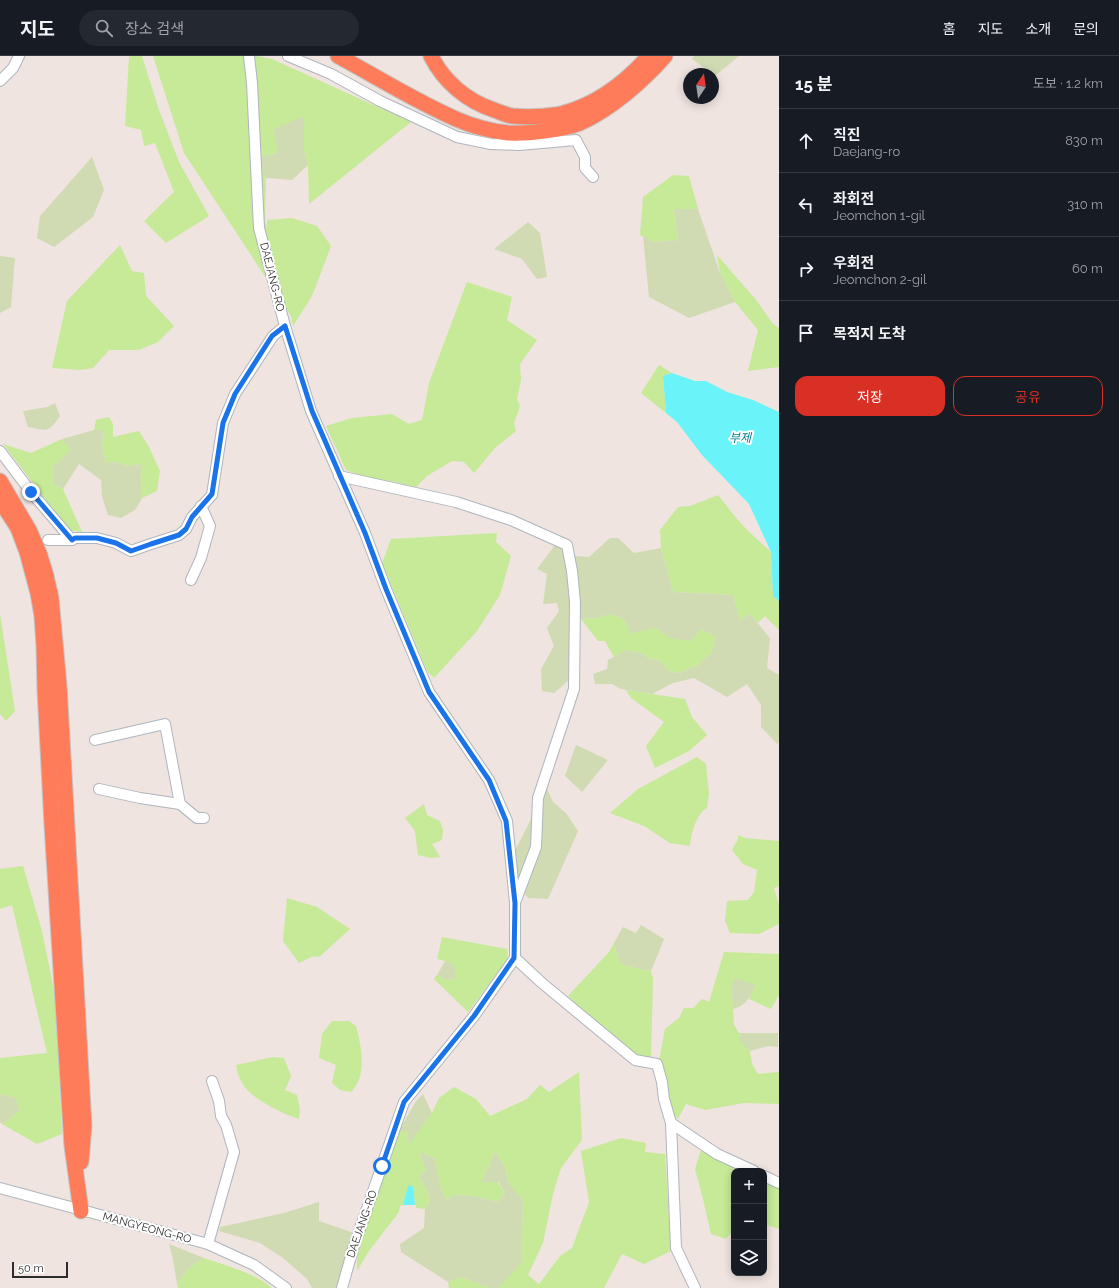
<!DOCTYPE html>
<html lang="ko">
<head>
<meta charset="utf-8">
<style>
	:root { --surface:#171b24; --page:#242831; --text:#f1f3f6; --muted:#9ea1a6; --line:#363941; --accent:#d93025 }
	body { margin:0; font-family:Raleway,"Noto Sans KR",sans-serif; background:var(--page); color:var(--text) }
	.controls { position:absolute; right:12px; bottom:12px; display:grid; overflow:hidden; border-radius:8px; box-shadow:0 2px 10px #0003 }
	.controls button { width:36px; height:36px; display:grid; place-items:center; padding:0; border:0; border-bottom:1px solid var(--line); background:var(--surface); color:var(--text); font:20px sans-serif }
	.compass { position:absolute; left:683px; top:12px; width:36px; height:36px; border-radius:50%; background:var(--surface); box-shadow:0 2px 10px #0003; rotate:13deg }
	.scale { position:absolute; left:12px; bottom:10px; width:56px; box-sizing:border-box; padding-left:4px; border:2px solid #2d2d2d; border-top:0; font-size:11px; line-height:14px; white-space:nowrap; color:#2d2d2d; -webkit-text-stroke:3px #fff; paint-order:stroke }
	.stop { position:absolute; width:12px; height:12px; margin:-9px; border:3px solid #1a73e8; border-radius:50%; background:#fff }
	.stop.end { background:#1a73e8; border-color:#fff; box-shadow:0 1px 4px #0008 }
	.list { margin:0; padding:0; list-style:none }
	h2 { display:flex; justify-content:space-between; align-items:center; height:52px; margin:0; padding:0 16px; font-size:17px }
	h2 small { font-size:13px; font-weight:400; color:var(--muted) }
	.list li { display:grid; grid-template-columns:26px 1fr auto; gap:12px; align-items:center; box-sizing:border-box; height:64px; padding:0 16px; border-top:1px solid var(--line) }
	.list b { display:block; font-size:15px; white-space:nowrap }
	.list p { margin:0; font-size:13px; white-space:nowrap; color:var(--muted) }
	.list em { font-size:13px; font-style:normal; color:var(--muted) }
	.actions { display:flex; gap:8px; padding:12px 16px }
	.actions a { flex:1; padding:9px 0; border:1px solid var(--accent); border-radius:12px; text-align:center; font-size:14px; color:var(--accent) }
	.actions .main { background:var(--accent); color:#fff }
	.icon { flex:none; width:22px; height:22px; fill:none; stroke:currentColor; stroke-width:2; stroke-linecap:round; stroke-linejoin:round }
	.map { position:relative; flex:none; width:779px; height:1232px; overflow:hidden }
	header { display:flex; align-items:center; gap:24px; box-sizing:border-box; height:56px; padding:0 20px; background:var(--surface); border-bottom:1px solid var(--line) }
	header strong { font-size:19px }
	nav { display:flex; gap:22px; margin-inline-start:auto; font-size:14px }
	.search { width:280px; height:36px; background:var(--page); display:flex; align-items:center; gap:10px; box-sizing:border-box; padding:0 14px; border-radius:22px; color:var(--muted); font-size:15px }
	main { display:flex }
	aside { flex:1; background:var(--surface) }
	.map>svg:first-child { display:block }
</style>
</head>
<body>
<header>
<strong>지도</strong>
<div class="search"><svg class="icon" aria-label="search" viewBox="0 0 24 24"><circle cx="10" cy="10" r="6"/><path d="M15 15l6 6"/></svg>장소 검색</div>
<nav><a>홈</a><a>지도</a><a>소개</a><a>문의</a></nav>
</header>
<main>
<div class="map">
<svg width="779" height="1232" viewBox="0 0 779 1232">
	<rect width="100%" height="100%" fill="#efe4df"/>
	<!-- green -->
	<g fill="#c6ea97">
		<polygon points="129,0 142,0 159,54 179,106 209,160 166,187 144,165 174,136 155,87 144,90 141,74 125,70"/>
		<polygon points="153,0 257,0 272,3 411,66 309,148 308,109 304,95 278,97 259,102 266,122 265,165 267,172 267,164 292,162 317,170 331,190 312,240 293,270 291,260 184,97"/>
		<polygon points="673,119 689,120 698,153 674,153 678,184 654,186 640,179 643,141"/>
		<polygon points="120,189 132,215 144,217 146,240 174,270 158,286 139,294 109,294 93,312 80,314 52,312 67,245"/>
		<polygon points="717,199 757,245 773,268 779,272 779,311 748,315 758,274 735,246 720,217"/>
		<polygon points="467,226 512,241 507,264 537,284 520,308 521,324 517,343 520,350 514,367 516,375 495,392 474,417 464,406 452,405 427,420 416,431 395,426 365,421 346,414 326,370 352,362 392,358 409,368 422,364 429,327"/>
		<polygon points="659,309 672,317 663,320 666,357 641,337"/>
		<polygon points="109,361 113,368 113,381 139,375 149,391 160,415 157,435 142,442 141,408 128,410 116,406 106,407 102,391 103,374 94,374 96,364"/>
		<polygon points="62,383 71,394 54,410 54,428 63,433 82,476 69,474 3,388 31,397"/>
		<polygon points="718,439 737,463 748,475 771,496 773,540 779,545 779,574 765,560 758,567 750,558 740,565 733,539 673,536 661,492 660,474 678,451 690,450"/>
		<polygon points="497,477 496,486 511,500 500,539 477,575 434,622 427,615 382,507 391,483"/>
		<polygon points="0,558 15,655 6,665 0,658"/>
		<polygon points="611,558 624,563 631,577 655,571 670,582 701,573 716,581 711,597 698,609 679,617 668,615 660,605 650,603 641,597 626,594 614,601 605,585 598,585 581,563 596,562"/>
		<polygon points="626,634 685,643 692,661 707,679 689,695 655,712 646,690 664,666 631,642"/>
		<path d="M697 701 706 708 709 738 707 752C696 758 691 778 690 790L670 787 644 770 610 757 638 733Z"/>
		<polygon points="424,748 427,759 440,765 443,774 442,784 432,788 440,801 431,802 418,799 415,775 405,762"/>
		<polygon points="738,779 745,782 779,785 779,830 774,832 779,849 779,868 759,878 730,877 725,865 727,845 748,844 754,836 757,814 743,808 732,794 738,783"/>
		<polygon points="23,810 42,875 56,944 62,1078 37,1088 2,1068 19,1055 15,1042 0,1038 0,1002 47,997 12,849 0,853 0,813"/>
		<polygon points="287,842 317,851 350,873 319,901 314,900 299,907 283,885"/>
		<polygon points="442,881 507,893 508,903 468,956 434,923 437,919 447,924 455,923 456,916 445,905 437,903"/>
		<polygon points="614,887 620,906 626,910 651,915 653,923 651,1003 629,997 568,940 609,896"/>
		<polygon points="724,896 779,898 779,939 771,953 749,943 755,929 732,930 734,969 739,977 739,980 744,989 750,995 752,1008 758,1018 779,1016 779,1048 744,1047 705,1054 686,1048 678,1063 671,1057 659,1005 665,973 679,962 684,952 693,952 702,943 709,946"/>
		<path d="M332 965H349L356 970C361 989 368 1020 351 1036L340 1034 332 1027 336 1009 319 1002 322 978Z"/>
		<path d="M273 1001 284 1002 291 1020 285 1034 297 1039 300 1053 299 1063C282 1057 251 1043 242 1027 239 1022 237 1015 236 1009Z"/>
		<polygon points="579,1016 582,1084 561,1112 553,1138 543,1187 528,1219 539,1228 560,1200 572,1192 589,1146 581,1095 621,1082 646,1087 645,1096 665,1098 671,1195 644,1208 622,1198 604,1232 498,1232 521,1204 523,1144 510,1131 505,1111 495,1096 482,1126 498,1126 505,1138 497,1146 474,1140 455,1139 446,1144 440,1130 435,1102 419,1096 426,1114 419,1120 428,1136 430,1145 425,1153 417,1152 415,1149 414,1138 406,1137 403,1149 400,1150 399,1156 369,1195 357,1215 357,1196 394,1082 399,1075 407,1075 409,1087 432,1057 439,1042 454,1031 476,1043 490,1060 527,1043 540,1029 549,1036"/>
		<polygon points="701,1094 744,1115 734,1115 734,1173 726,1183 711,1178 703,1143 695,1113"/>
		<polygon points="764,1125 779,1133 779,1173 764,1168"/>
		<path d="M204 1202C227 1210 253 1216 272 1232H178L177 1227 190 1211Z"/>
		<polygon points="461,1221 491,1232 449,1232 448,1226"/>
	</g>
	<!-- cemetery -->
	<g fill="#d0dbb4">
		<polygon points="694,0 739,0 715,20 692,3"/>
		<polygon points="304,60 304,95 308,109 292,124 266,122 259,102 278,97 274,73"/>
		<polygon points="92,101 104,134 93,161 54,191 37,182 40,160"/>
		<polygon points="674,153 698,153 720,217 735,246 689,262 649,241 643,180 654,186 678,184"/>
		<polygon points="528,166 540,177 547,221 537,223 522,203 494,193"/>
		<polygon points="0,200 15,202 11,251 0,257"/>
		<path d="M55 347 60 360C48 377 48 375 28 371L23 355 47 351Z"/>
		<polygon points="94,374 103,374 102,391 106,407 116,406 128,410 141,408 142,442 135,454 121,462 108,459 102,440 101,424 79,408 63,433 54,428 54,410 71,394 62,383"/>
		<polygon points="610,482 618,482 634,497 661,492 673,536 733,539 740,565 750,558 770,582 767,612 779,619 779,686 777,688 761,671 761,649 747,628 727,641 694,622 673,627 652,638 621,633 612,628 595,628 593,618 607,613 608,604 626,594 641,597 650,603 660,605 668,615 679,617 698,609 711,597 716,581 701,573 691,585 669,582 655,571 631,578 624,563 611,558 596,562 581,563 574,500 589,501"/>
		<polygon points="555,489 565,495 570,550 570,623 554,637 542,635 541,613 554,590 547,572 559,555 557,547 543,548 547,518 537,513"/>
		<polygon points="576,689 608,704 582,736 565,720"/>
		<polygon points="546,730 553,746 566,757 578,775 548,843 528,842 517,830 516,793 532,761"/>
		<polygon points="641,869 664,883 651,915 626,910 620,906 614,887 623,871 636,877"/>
		<polygon points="445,905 454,908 456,916 455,923 447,924 437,919"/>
		<path d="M735 922 755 929C751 940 746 950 733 953L732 930Z"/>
		<path d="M739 977H778V991L768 990 750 995C744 990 739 985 739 977Z"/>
		<polygon points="0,1038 16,1042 19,1055 2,1068 0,1066"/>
		<polygon points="423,1038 432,1057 409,1088 407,1075 399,1075 416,1045"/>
		<polygon points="419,1096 435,1102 440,1130 446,1144 455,1139 474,1140 497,1146 505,1138 499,1126 482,1126 495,1096 505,1111 509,1128 523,1144 521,1207 498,1232 491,1232 461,1221 448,1226 401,1196 400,1188 424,1172 425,1153 430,1145 428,1136 419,1120 426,1114"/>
		<polygon points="319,1146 319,1165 354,1177 343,1232 312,1232 307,1223 283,1202 260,1187 219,1175 220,1171 284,1157"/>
		<polygon points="169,1188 204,1202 190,1211 177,1227 172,1199"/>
	</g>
	<!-- water -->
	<g fill="#6af4f9">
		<polygon points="672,317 695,325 706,325 727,336 753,344 779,356 779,545 773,540 771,496 749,448 702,399 677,366 666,357 663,320"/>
		<polygon points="409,1129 413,1131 415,1149 403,1149 406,1137"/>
	</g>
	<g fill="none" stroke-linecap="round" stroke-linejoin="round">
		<!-- minor casing -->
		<g stroke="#aeb5bd" stroke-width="12">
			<g id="minor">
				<polyline points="249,0 252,27 259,172 285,270 311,355 365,477 386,533 429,636 489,724 507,765 515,847 515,902 474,960 404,1046 353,1193 342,1232"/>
				<polyline points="288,0 331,18 380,45 457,81 491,88 519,89 576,84 585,101 585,112 593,121"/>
				<polyline points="0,25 13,12 19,0"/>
				<polyline points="0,395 31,436 72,484"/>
				<polyline points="339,420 456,446 511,464 567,489 572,515 575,546 574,633 538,742 536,791 516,844"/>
				<polyline points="48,484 72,484 75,482 97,482 116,487 131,495 151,488 179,479 186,473 192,461 212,439 223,367 235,338 273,280 285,270"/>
				<polyline points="191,524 201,502 210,470 201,450"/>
				<polyline points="95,684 165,668 180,748 197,762 204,762"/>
				<polyline points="99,733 140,742 180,748"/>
				<polyline points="515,902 542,927 635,1004 657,1008 662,1026 664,1043 671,1067 676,1192 695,1232"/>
				<polyline points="671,1067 717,1098 754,1115"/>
				<polyline points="764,1120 779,1127"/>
				<polyline points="0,1132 208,1188 254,1209 286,1232"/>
				<polyline points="208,1188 234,1096 226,1069 221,1060 219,1045 212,1025"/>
			</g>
		</g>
		<!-- highway casing -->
		<g stroke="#c4c4c4" stroke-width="17">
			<g id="highway">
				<path d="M338 0C377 21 415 45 456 63 472 70 490 75 508 77 527 78 562 74 580 67 611 53 643 25 665 0"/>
				<path d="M431 0C444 26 467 45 494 54 500 56 506 59 512 60 523 61 534 61 545 60 551 59 558 59 564 57 597 48 626 26 649 0"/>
				<polyline points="0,425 29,474 39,497 45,516 51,542 59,629 84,1070 81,1106"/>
				<polyline points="0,444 18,472 27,496 38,537 42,560 44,590 45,634 52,769 72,1090 81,1155"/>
			</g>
		</g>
		<!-- minor -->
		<use href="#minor" stroke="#fff" stroke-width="10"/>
		<!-- highway -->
		<use href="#highway" stroke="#ff7c5a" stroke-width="15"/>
	</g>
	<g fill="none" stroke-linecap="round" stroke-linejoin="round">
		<!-- route -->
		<polyline stroke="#1a73e8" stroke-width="5" points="31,436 72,484 75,482 97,482 116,487 131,495 151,488 179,479 186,473 192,461 212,438 223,367 235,338 272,280 285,270 312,355 365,477 386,533 429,636 489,724 506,765 515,847 514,902 474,960 404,1046 382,1110"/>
	</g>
	<g text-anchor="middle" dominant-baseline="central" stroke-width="4" stroke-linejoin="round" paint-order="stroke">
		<!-- street labels -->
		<g font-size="11" fill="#2d2d2d" stroke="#fff">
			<text transform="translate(272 221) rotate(76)">DAEJANG-RO</text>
			<text transform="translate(362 1168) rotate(-71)">DAEJANG-RO</text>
			<text transform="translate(147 1172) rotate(15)">MANGYEONG-RO</text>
		</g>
		<!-- water labels -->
		<g font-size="12" font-style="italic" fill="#057d8d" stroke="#fff">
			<text x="740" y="382">부제</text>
		</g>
	</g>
</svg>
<div class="controls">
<button>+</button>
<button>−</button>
<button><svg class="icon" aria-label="layers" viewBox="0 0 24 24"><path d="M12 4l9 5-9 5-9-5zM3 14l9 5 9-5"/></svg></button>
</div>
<svg class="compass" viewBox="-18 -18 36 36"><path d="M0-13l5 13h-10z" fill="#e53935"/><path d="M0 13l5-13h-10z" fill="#9ea1a6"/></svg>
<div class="scale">50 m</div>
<div class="stop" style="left:382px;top:1110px"></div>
<div class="stop end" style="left:31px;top:436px"></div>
</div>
<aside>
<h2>15 분<small>도보 · 1.2 km</small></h2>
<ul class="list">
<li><svg class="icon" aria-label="ahead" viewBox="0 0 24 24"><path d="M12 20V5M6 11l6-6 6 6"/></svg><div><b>직진</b><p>Daejang-ro</p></div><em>830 m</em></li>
<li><svg class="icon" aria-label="left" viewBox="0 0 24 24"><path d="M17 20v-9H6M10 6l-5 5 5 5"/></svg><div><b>좌회전</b><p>Jeomchon 1-gil</p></div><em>310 m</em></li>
<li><svg class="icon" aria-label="right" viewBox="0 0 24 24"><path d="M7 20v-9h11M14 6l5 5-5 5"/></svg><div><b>우회전</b><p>Jeomchon 2-gil</p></div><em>60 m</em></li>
<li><svg class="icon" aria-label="arrive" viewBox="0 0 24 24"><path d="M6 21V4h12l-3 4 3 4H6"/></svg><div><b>목적지 도착</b></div></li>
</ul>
<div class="actions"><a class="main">저장</a><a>공유</a></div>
</aside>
</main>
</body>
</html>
